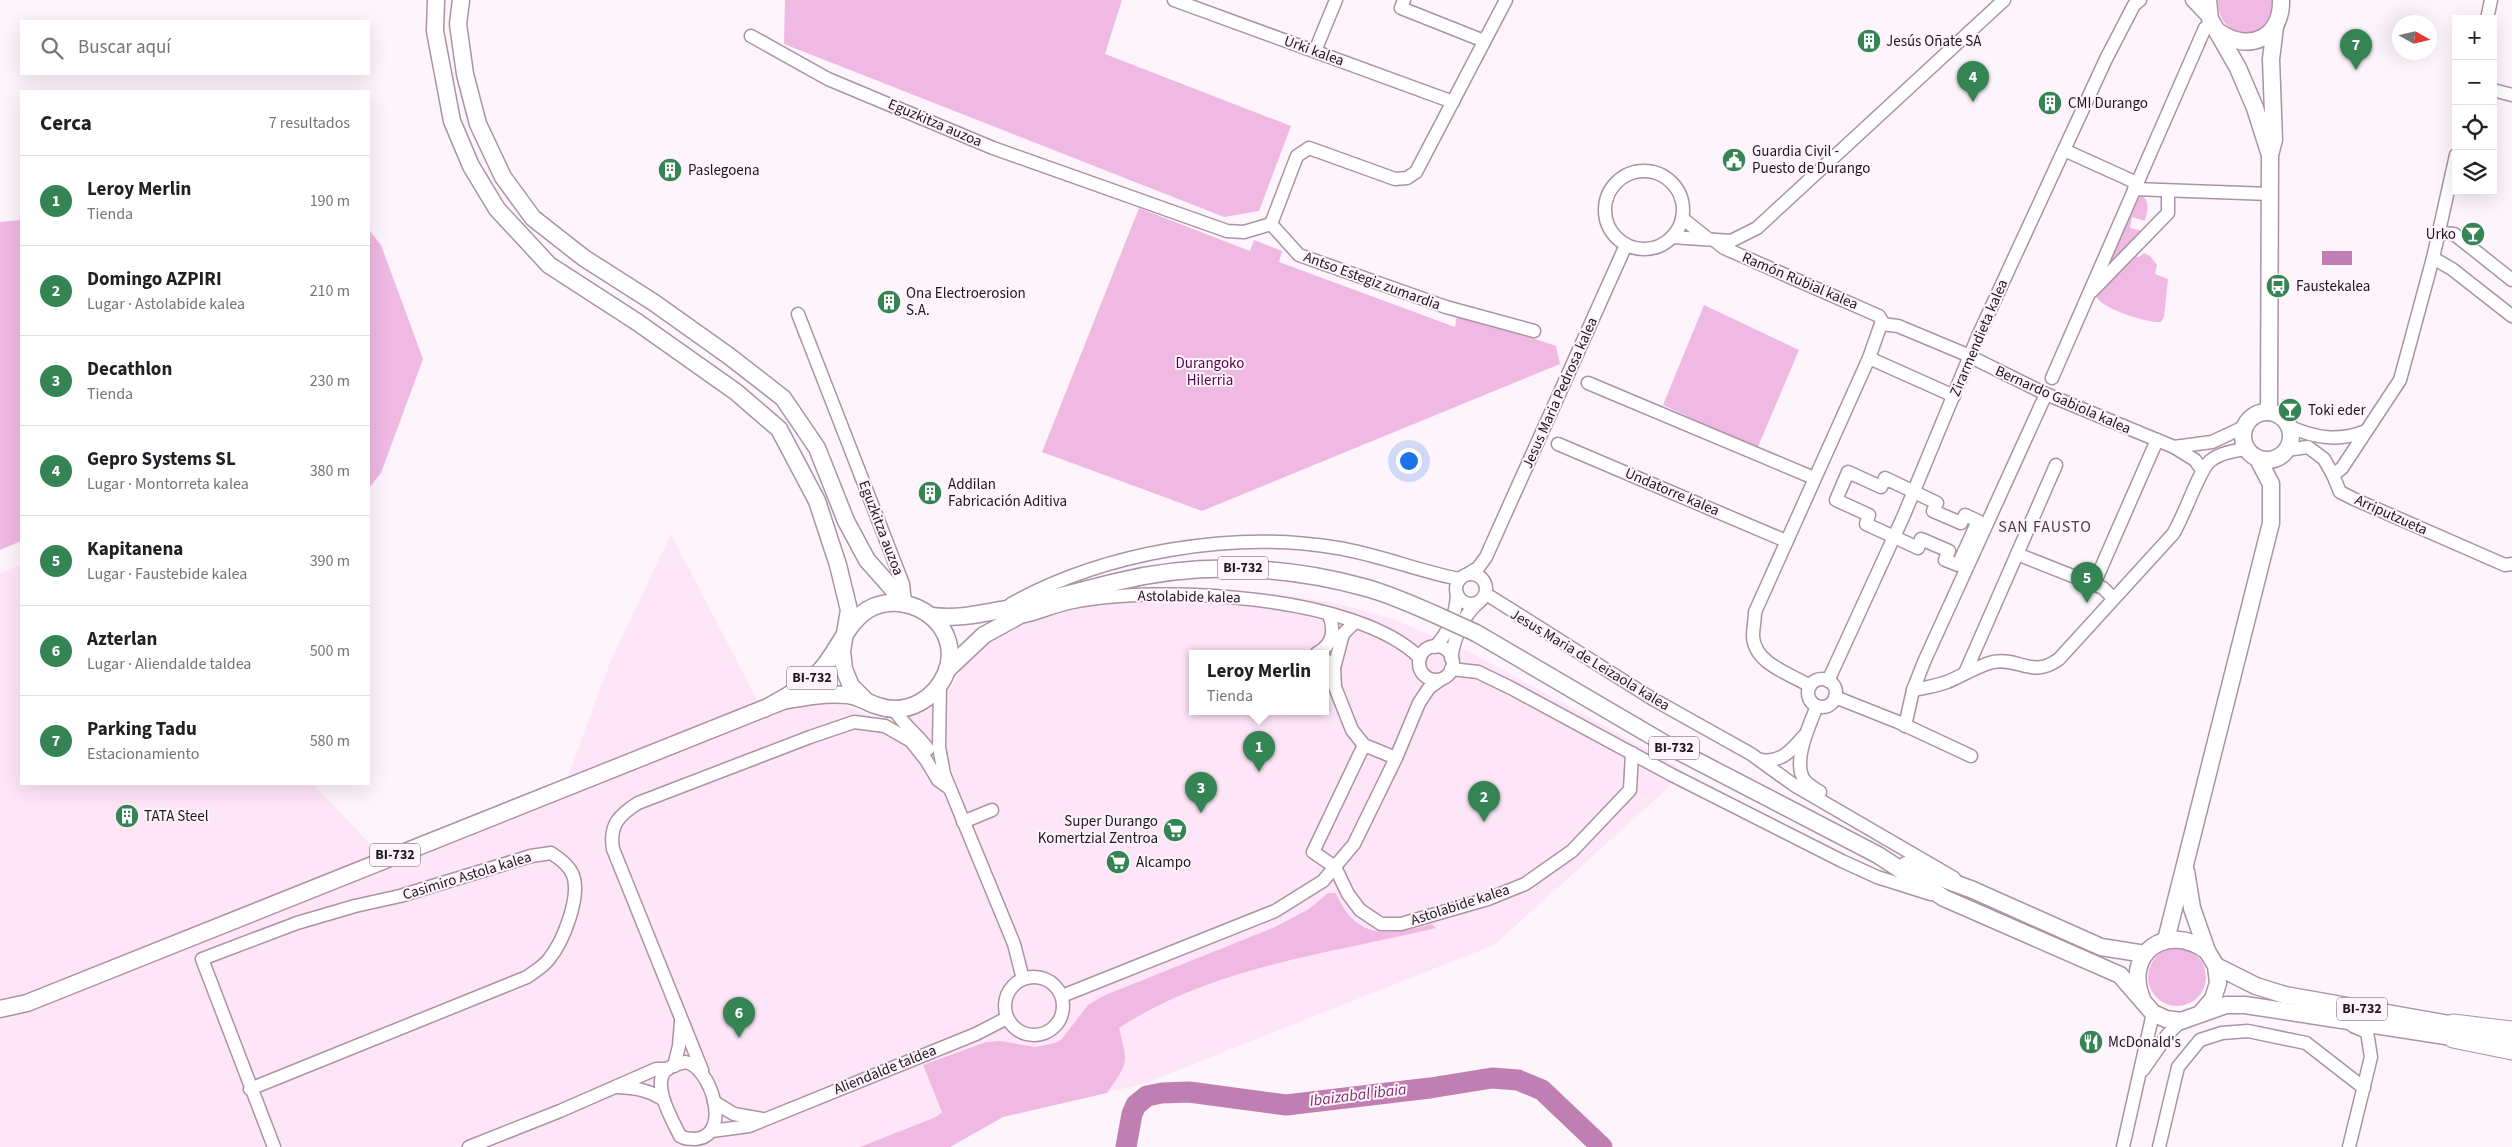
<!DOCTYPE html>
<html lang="es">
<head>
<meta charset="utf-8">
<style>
	:root { --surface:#fff; --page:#f2f2f2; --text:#202124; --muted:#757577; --line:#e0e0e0; --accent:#348454 }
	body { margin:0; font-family:"Source Sans 3",sans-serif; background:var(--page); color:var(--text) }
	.controls { position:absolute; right:15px; top:15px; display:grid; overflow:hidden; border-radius:0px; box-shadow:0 5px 20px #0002 }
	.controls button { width:45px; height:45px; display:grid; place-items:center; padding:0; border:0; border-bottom:1px solid var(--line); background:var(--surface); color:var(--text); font:25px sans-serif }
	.compass { position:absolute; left:2392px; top:15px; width:45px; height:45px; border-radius:50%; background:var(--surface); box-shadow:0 5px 20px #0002; rotate:98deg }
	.you { position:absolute; left:1408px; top:460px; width:18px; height:18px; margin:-12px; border:4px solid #fff; border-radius:50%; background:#1a73e8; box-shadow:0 0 0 8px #1a73e833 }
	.badge { display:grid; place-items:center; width:32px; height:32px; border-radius:50%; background:var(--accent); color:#fff; font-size:16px; font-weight:700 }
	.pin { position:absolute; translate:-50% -41px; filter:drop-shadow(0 1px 2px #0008) }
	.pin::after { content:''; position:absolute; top:26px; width:18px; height:15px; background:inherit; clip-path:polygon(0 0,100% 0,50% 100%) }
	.popup { position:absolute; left:1189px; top:650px; width:140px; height:65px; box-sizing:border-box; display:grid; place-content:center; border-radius:0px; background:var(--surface); filter:drop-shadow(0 1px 4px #0005); font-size:16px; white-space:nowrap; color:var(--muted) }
	.popup b { font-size:19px; color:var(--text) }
	.popup::after { content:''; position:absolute; left:50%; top:100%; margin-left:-10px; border:10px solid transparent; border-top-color:var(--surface) }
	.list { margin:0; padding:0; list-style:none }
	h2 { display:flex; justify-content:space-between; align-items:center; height:65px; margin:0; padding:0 20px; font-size:21px }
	h2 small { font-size:16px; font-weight:400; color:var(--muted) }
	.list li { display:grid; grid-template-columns:32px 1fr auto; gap:15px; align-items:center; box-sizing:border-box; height:90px; padding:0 20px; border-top:1px solid var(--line) }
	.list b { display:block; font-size:19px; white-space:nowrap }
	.list p { margin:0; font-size:16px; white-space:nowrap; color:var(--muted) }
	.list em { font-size:16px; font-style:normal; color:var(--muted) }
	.icon { flex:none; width:28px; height:28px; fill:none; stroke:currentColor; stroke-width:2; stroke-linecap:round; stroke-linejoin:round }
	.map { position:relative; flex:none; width:2512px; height:1147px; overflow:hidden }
	.search { position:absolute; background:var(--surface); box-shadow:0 5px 20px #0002; left:20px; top:20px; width:350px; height:55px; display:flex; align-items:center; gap:12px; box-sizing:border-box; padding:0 18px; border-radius:0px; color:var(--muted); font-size:19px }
	.panel { position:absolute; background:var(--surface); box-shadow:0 5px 20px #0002; left:20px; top:90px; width:350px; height:695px; border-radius:0px }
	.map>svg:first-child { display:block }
</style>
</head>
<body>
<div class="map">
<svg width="2512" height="1147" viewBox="0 0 2512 1147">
	<rect width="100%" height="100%" fill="#fef4fc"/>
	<!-- built -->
	<path fill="#ffe5f8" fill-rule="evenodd" d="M671 534 766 717 780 711 829 700 894 724 945 698 966 662 1005 630 1140 589 1210 590 1276 594 1340 604 1393 619 1470 652 1677 766 1668 788 1494 945 1143 1084 1003 1117 950 1147H0V573L21 565V784H313L392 867 560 798 611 660ZM1193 653H1325V711H1193Z"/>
	<!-- green -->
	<g fill="#efb9e3">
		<polygon points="785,0 1122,0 1105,54 1291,126 1259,211 1224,217 784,44"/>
		<path d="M2218 0H2273C2281 38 2217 48 2218 0Z"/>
		<path d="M2137 191C2150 201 2149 205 2145 221L2132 217 2130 228 2143 231 2112 267H2106L2108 253 2118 244C2115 231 2123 217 2134 208Z"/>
		<polygon points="1139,208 1250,251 1254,240 1282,251 1279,262 1455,327 1456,319 1463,315 1556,346 1560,364 1202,511 1042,452"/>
		<polygon points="21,220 21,541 0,550 0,222"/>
		<polygon points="369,230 381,245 423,359 381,473 369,488"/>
		<path d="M2144 253 2150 256 2157 265 2155 274 2168 279 2164 317 2161 322C2147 323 2101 309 2096 296L2130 255 2139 257Z"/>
		<polygon points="1704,305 1799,350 1757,449 1663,405"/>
		<path d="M1328 893H1335C1339 898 1341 905 1345 910 1367 942 1401 932 1432 924L1436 928C1329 954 1213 966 1119 1028 1128 1065 1129 1061 1107 1093L1003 1117 950 1147H860L936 1117 942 1112 923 1065 986 1042 1000 1041 1035 1047 1055 1043 1061 1040 1088 1005 1103 996 1275 927 1309 909Z"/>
		<circle cx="2177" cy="977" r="29"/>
	</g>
	<!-- water -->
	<rect fill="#bf7fb2" x="2322" y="251" width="30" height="14"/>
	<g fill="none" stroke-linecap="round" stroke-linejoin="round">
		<!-- river -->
		<polyline stroke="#bf7fb2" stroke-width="21" points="1126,1147 1132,1114 1136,1105 1147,1096 1162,1093 1189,1092 1286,1105 1430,1088 1492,1078 1518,1080 1542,1090 1602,1147"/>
		<!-- minor casing -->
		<g stroke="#ab93a5" stroke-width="15">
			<g id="minor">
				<polyline points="1174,0 1453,102"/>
				<polyline points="1404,0 1401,8 1484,41"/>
				<polyline points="1506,0 1416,172 1407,178 1395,179 1309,148 1297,156 1271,224 1299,255 1446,307 1534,331"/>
				<polyline points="2192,0 2210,19"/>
				<polyline points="2487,19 2491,0"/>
				<polyline points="751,36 828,79 993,148 1227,231 1244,232 1271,224"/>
				<polyline points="1315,51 1336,0"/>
				<polyline points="2493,90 2512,95"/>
				<polyline points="2064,150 2137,183"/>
				<polyline points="2456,155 2433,258 2400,380 2342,468 2333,475 2340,492 2354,499 2505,565 2512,564"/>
				<circle cx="1644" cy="210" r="39"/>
				<polyline points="2134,189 2270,194"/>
				<polyline points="1682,218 1707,238"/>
				<polyline points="1672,237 1731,241 1757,228 2004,0"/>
				<polyline points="2438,237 2443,233 2454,234 2512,280"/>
				<polyline points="1714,240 1724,248 1879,316 1882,321 1869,358"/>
				<polyline points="2433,258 2452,269 2512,316"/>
				<polyline points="2092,291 2168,213 2168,191"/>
				<polyline points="798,314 903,584 905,603"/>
				<polyline points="1881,324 1898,326 1965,354 2046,394 2174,447 2195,460 2202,470"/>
				<polyline points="2052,378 2205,28"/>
				<polyline points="1588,383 1814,478"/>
				<path d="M2288 426C2315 438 2338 442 2366 431"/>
				<polyline points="1558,444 1786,541"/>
				<polyline points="2174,447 2212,442 2244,427"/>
				<polyline points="2286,450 2308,447 2324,459 2333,475"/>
				<polygon points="1848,472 1881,487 1885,478 1937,503 1933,511 1961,523 1965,515 1978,521 1958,565 1945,560 1949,551 1921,539 1918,548 1866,524 1869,515 1836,500"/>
				<polyline points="2017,554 2103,588 2113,598"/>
				<circle cx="1471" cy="589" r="15"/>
				<polyline points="1468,574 1478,568 1486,557 1626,245"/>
				<polyline points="2094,584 2157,440"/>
				<polyline points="1486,594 1651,698 1751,754 1794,785 1954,878"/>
				<path d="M1011 604C1105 552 1233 530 1338 548 1380 555 1418 571 1459 579"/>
				<path d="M1025 616C1041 612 1057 605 1073 602 1158 585 1356 594 1420 658"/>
				<circle cx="1436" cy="663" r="17"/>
				<path d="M1435 647C1449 632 1456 614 1457 594"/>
				<path d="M1317 653C1333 645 1335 630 1329 615"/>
				<path d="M1451 658C1455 636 1462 616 1479 602"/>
				<polyline points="1325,659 1334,668 1335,687 1352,730 1364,745 1396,758"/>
				<polyline points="1334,668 1343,634 1355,622"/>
				<polyline points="1451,669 1478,672 1511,688 1672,775 1842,861 1877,877 1931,894"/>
				<polyline points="1965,673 2056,465"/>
				<circle cx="1822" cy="693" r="14"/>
				<polyline points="1828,681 1904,515 1978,336 2106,59 2134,5 2140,0"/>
				<polyline points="940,685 939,747 944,774 1014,944 1023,979"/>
				<path d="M1810 686C1791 674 1754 664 1753 636 1753 628 1755 620 1755 612L1869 358 1954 396"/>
				<path d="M1913 690C1924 688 1936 686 1947 682 1962 676 1977 666 1993 662 2020 657 2032 679 2059 659L2173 534C2184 517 2199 470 2210 461 2220 453 2233 451 2246 449"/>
				<polyline points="1835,697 1898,722 1971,756"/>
				<path d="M1817 706C1810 724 1791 763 1805 781 1809 785 1815 789 1820 792"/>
				<path d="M894 709C903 725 917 734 928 749"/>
				<polyline points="1905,726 1913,690 1924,662 2046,394"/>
				<polyline points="1364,745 1313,852 1335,867 1348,894 1360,910 1381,924 1401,924 1488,899 1525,884 1572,851 1630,790 1632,753"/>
				<path d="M1760 760C1781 763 1791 751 1804 736"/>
				<polyline points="963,822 992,810"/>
				<circle cx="1034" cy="1006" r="29"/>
				<polyline points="1062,996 1275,911 1323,881 1354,844 1396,758 1419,703 1429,688 1440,680"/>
				<path d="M685 1062C710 1065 734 1136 695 1139 689 1139 685 1139 680 1136 673 1121 650 1083 667 1069 672 1065 679 1064 685 1062Z"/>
				<polyline points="674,1066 679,1046 681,1021"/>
				<path d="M702 1070 613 849C609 825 619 815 638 803L810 737 854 722 885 726 911 741 926 760 938 780 949 788"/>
				<polyline points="2143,1070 2168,1034 2181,1021"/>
				<path d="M618 1087C636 1088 648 1090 663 1099"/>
				<path d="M250 1089 527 977C535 971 543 967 549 959 563 942 581 897 573 875 569 865 559 858 551 853L531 856 400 896 355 906 297 923 202 959 274 1147"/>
				<polyline points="714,1102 734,1114 762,1119"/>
				<polyline points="712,1131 749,1126 976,1034 1007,1018"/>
				<polyline points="469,1147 560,1111 656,1069 668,1069"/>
				<polyline points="2123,1147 2153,1013"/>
				<polyline points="2159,1147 2178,1067 2200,1040 2222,1033 2248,1031 2306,1043 2364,1088"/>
				<polyline points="2349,1147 2371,1057 2367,1032 2353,1026"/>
			</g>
		</g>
		<!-- major casing -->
		<g stroke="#ab93a5" stroke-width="19">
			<g id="major">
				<polyline points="436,0 435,31 452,121 471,166 497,209 549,265 637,322 736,392 779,429 817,501 838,565 849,610 842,651 844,669 851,686 864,699"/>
				<polyline points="461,0 458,24 465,74 478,124 503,177 533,218 584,258 653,302 729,356 783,398 817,448 846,521 867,560 905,603"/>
				<polyline points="2208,0 2210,19 2238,68 2255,108 2269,152"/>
				<path d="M2219 32C2249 53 2282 38 2281 0"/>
				<polyline points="2269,412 2270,155 2274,140 2271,59 2275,27"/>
				<circle cx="2267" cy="436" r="24"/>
				<path d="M931 616C958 619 980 614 1006 609 1043 601 1079 591 1116 582 1197 562 1283 565 1363 587 1387 593 1411 604 1434 614"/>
				<polyline points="1476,633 1674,749 1878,855 1944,898 2120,975 2153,1013 2166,1019 2181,1021 2226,1005 2245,1005 2465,1039"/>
				<polyline points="947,670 984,635 1033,608"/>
				<polyline points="1906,865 1973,890 2101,947 2145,954"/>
				<polyline points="2186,871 2192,908 2207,951 2216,966 2218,983 2213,999 2202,1012"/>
				<polyline points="2166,940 2271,523 2271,484 2258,459"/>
				<polyline points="2216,966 2256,986 2285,995 2466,1027"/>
				<path d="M2142 999C2123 953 2167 922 2207 951"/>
				<path d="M0 1009 27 1003 783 701C804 697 825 693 847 695 859 696 867 703 878 706 907 716 935 699 946 673 964 628 914 590 873 607 848 618 838 652 820 671 804 687 784 698 764 709"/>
			</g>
		</g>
		<!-- highway casing -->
		<g stroke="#ab93a5" stroke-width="21">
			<g id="highway">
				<polyline points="2453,1024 2512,1031"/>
				<polyline points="2453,1038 2512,1050"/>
			</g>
		</g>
		<!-- minor -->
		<use href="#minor" stroke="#fff" stroke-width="12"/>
		<!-- major -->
		<use href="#major" stroke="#fff" stroke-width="16"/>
		<!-- highway -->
		<use href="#highway" stroke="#fff" stroke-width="19"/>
		<!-- major-bridge casing -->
		<g stroke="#ab93a5" stroke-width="19" stroke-linecap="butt">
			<polyline id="major-bridge" points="1434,614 1476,633"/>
		</g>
		<!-- major-bridge -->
		<use href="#major-bridge" stroke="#fff" stroke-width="16"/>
	</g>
	<!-- icons -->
	<defs>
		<g id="building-disc" transform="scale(1.25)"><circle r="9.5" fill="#348454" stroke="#fef4fc"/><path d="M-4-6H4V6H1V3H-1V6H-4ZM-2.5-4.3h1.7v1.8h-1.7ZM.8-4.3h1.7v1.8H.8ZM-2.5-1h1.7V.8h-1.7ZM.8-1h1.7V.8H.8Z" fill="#fff"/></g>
		<g id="civic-disc" transform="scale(1.25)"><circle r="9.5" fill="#348454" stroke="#fef4fc"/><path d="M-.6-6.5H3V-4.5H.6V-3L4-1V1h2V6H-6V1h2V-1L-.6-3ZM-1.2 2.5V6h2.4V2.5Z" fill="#fff"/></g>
		<g id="bar-disc" transform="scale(1.25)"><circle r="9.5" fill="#348454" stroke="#fef4fc"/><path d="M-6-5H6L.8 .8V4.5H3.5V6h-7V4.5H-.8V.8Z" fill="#fff"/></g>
		<g id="bus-disc" transform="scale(1.25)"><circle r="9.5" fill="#348454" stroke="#fef4fc"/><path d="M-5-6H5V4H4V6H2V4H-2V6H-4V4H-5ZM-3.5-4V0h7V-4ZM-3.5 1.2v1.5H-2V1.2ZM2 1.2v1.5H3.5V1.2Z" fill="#fff"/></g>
		<g id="supermarket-disc" transform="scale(1.25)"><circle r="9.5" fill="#348454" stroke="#fef4fc"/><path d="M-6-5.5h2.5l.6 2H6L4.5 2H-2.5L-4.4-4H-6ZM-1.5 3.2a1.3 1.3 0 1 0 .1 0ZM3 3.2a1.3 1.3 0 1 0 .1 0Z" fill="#fff"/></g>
		<g id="restaurant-disc" transform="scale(1.25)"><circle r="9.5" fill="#348454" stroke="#fef4fc"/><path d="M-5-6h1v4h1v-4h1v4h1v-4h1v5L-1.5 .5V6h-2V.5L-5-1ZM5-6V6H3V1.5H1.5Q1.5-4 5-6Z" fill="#fff"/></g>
	</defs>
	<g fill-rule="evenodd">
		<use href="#building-disc" x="1869" y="41"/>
		<use href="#building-disc" x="2050" y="103"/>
		<use href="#civic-disc" x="1734" y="160"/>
		<use href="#building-disc" x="670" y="170"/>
		<use href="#bar-disc" x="2473" y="234"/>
		<use href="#bus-disc" x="2278" y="286"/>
		<use href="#building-disc" x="889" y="302"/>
		<use href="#bar-disc" x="2290" y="410"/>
		<use href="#building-disc" x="930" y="493"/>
		<use href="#building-disc" x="127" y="816"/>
		<use href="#supermarket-disc" x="1175" y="830"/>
		<use href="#supermarket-disc" x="1118" y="862"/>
		<use href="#restaurant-disc" x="2091" y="1042"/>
	</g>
	<g text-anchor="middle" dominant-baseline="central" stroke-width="4" stroke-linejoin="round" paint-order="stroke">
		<!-- shield labels -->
		<g fill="#fef4fc" stroke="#635961" stroke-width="1">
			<rect x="1218" y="556.5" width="50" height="23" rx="4"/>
			<rect x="787" y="666.5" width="50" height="23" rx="4"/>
			<rect x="1649" y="736.5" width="50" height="23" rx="4"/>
			<rect x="370" y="843.5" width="50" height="23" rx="4"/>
			<rect x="2337" y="997.5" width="50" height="23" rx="4"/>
		</g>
		<g font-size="14" font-weight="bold" fill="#20171e">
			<text x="1243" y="568">BI-732</text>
			<text x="812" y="678">BI-732</text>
			<text x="1674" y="748">BI-732</text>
			<text x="395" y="855">BI-732</text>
			<text x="2362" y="1009">BI-732</text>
		</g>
		<!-- poi labels -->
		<g font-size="15" fill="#20171e" stroke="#fef4fc" text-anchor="start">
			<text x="1886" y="41">Jesús Oñate SA</text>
			<text x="2068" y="103">CMI Durango</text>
			<text x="1752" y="151">Guardia Civil -<tspan x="1752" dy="17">Puesto de Durango</tspan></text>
			<text x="688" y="170">Paslegoena</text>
			<text x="2456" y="234" text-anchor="end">Urko</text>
			<text x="2296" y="286">Faustekalea</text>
			<text x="906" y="293">Ona Electroerosion<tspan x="906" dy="17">S.A.</tspan></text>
			<text x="2308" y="410">Toki eder</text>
			<text x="948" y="484">Addilan<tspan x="948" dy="17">Fabricación Aditiva</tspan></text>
			<text x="144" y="816">TATA Steel</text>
			<text x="1158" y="821" text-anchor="end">Super Durango<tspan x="1158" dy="17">Komertzial Zentroa</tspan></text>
			<text x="1136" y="862">Alcampo</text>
			<text x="2108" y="1042">McDonald's</text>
		</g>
		<!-- street labels -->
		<g font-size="15" fill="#20171e" stroke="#fef4fc">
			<text transform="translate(1314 51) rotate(20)">Urki kalea</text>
			<text transform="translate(935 123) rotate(23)">Eguzkitza auzoa</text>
			<text transform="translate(1372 281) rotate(20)">Antso Estegiz zumardia</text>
			<text transform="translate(1800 281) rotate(23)">Ramón Rubial kalea</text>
			<text transform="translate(1979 338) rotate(-67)">Zirarmendieta kalea</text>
			<text transform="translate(1560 393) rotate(-66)">Jesus Maria Pedrosa kalea</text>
			<text transform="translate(2063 400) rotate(24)">Bernardo Gabiola kalea</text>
			<text transform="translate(1672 492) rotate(23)">Undatorre kalea</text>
			<text transform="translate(2391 515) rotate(24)">Arriputzueta</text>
			<text transform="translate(881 528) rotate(69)">Eguzkitza auzoa</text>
			<text transform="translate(1189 597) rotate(1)">Astolabide kalea</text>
			<text transform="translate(1590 660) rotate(31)">Jesus Maria de Leizaola kalea</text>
			<text transform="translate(467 876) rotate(-17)">Casimiro Astola kalea</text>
			<text transform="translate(1460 905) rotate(-18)">Astolabide kalea</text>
			<text transform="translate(885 1070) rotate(-22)">Aliendalde taldea</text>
		</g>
		<!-- park labels -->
		<g font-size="15" fill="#55044b" stroke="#fef4fc">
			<text x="1210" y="363">Durangoko<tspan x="1210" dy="17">Hilerria</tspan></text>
		</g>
		<!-- neighbourhood labels -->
		<g font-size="16" letter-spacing="1" fill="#4f3b4a" stroke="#fef4fc">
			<text x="2045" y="527">SAN FAUSTO</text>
		</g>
		<!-- water labels -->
		<g font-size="16" font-style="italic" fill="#7d2f70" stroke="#fef4fc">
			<text transform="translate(1358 1095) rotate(-7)">Ibaizabal ibaia</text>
		</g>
	</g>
</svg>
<div class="controls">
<button>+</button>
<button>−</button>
<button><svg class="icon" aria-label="locate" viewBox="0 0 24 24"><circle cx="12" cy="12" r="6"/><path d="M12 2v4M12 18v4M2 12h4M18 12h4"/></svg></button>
<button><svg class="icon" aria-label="layers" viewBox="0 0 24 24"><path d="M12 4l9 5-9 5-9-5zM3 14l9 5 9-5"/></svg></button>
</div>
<svg class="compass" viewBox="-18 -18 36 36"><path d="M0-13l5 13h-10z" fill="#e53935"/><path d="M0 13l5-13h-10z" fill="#757577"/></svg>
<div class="you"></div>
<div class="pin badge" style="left:1259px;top:772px">1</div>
<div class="popup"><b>Leroy Merlin</b>Tienda</div>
<div class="pin badge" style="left:1484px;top:822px">2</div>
<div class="pin badge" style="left:1201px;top:813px">3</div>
<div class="pin badge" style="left:1973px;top:102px">4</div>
<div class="pin badge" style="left:2087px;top:603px">5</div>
<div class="pin badge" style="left:739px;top:1038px">6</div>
<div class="pin badge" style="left:2356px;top:70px">7</div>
<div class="search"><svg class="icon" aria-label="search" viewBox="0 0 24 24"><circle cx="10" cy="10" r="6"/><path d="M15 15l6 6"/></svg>Buscar aquí</div>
<section class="panel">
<h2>Cerca<small>7 resultados</small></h2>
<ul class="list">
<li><span class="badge">1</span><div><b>Leroy Merlin</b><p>Tienda</p></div><em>190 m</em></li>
<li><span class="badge">2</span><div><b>Domingo AZPIRI</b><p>Lugar · Astolabide kalea</p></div><em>210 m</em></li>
<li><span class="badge">3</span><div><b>Decathlon</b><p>Tienda</p></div><em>230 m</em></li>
<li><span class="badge">4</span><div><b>Gepro Systems SL</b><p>Lugar · Montorreta kalea</p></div><em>380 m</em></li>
<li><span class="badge">5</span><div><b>Kapitanena</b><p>Lugar · Faustebide kalea</p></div><em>390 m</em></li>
<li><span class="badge">6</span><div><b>Azterlan</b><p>Lugar · Aliendalde taldea</p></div><em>500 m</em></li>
<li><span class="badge">7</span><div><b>Parking Tadu</b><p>Estacionamiento</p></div><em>580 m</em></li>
</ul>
</section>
</div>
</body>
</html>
